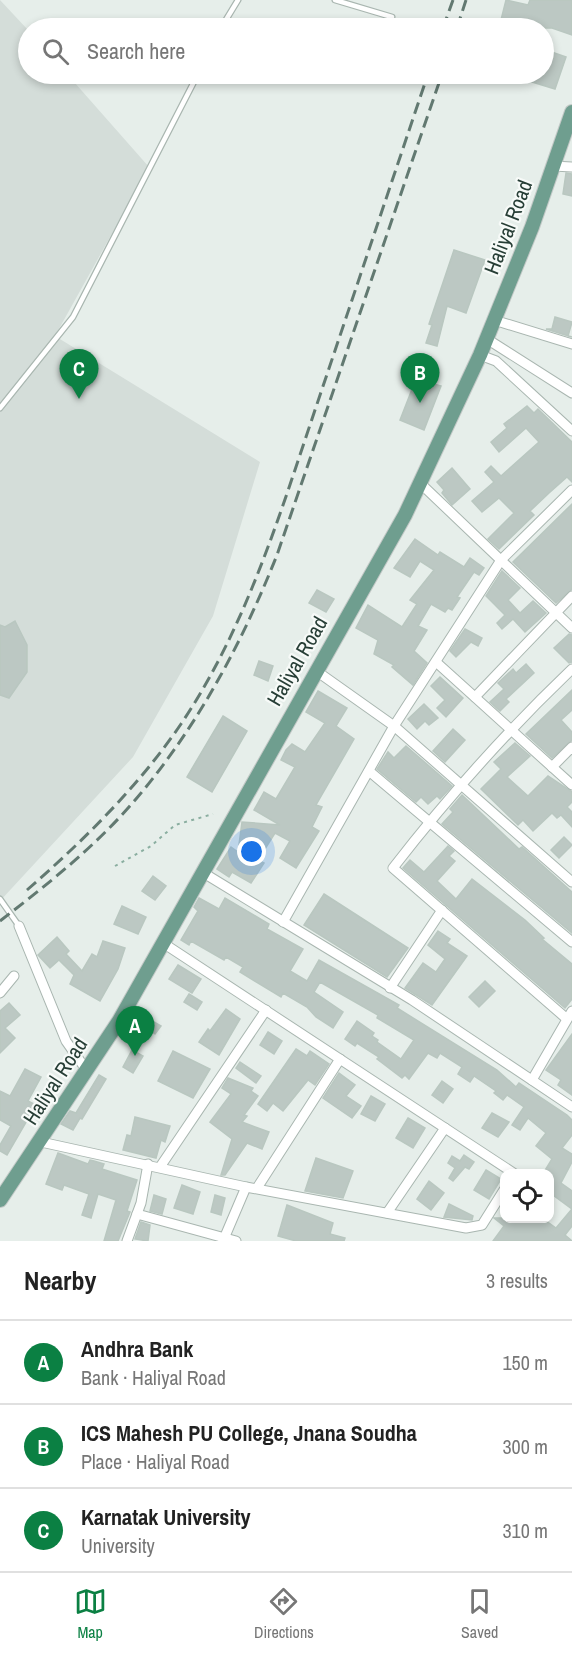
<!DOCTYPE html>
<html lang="en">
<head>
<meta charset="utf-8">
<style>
	:root { --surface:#fff; --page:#f6f6f6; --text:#222; --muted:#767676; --line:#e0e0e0; --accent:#0b8043 }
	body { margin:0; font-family:"Archivo Narrow",sans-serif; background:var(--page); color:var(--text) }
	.controls { position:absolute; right:18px; bottom:18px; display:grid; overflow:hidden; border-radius:12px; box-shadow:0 3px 9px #0003 }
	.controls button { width:54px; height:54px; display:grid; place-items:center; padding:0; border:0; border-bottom:2px solid var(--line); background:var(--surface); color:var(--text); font:30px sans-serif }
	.you { position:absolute; left:252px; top:852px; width:21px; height:21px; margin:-15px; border:4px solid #fff; border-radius:50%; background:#1a73e8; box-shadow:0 0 0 9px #1a73e833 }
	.badge { display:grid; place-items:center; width:39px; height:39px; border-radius:50%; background:var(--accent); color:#fff; font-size:20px; font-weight:700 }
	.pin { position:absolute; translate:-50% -50px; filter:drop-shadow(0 2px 3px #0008) }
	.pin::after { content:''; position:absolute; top:32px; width:21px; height:18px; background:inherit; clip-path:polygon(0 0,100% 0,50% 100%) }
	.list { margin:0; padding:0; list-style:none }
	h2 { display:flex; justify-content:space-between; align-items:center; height:78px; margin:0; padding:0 24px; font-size:26px }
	h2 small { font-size:20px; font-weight:400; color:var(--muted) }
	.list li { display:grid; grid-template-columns:39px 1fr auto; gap:18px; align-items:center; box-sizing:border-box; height:84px; padding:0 24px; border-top:2px solid var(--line) }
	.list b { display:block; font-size:22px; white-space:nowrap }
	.list p { margin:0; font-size:20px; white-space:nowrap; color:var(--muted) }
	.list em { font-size:20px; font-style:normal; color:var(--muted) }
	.icon { flex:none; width:33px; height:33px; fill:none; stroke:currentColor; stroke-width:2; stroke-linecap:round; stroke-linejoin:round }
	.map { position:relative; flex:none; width:572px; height:1241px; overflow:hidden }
	.search { position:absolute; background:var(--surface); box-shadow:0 3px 9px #0003; left:18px; right:18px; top:18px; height:66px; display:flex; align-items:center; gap:15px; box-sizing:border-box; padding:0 21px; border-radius:33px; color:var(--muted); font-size:22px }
	.sheet { height:330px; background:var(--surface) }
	nav { display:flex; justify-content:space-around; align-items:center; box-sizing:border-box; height:84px; border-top:2px solid var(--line); background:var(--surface); font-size:16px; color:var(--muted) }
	nav a { display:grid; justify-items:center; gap:3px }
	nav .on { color:var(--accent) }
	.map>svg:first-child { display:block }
</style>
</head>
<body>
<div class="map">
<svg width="572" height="1241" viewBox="0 0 572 1241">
	<rect width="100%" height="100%" fill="#e6eeea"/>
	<!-- built -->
	<polygon fill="#d4ddd9" points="0,0 28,30 28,74 67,74 149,167 55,336 260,462 213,616 133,757 0,901"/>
	<!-- building -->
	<g fill="#bcc8c3" stroke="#b9c7c0" stroke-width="1.5">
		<polygon points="506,0 528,5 530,0 572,0 572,35 552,28 499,28"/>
		<polygon points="543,49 566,57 555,89 532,82 535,74 543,74"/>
		<polygon points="566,173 572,174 572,196 563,194"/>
		<polygon points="454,250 485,260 466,313 447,306 437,346 426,343 432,325 429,324"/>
		<polygon points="555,317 572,322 568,336 572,337 546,329 552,329"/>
		<polygon points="416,379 441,386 424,430 400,420"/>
		<polygon points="527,406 534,413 538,409 572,442 572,482 567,477 549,493 530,511 534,515 499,549 488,539 514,513 499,498 482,512 472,501 494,482 485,472 491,466 501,476 539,442 526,428 499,452 491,442 507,428 504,424"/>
		<polygon points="452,468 470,489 452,505 442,493 444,490 437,482"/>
		<polygon points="572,504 572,589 556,603 513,562"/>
		<polygon points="415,539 438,555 440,552 464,567 470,558 484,568 479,575 474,572 457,597 460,598 452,610 448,608 445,612 431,604 418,626 427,630 414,651 427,663 413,685 392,667 394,665 374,654 378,640 356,628 368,605 402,627 417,604 410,600 434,570 420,561 410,577 394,568"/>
		<polygon points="502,571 520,588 508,600 520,613 533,601 546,613 525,632 513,619 502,629 497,623 505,615 486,596"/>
		<polygon points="317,590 334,599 326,612 309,603"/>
		<polygon points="15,621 27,645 27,672 9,698 0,695 0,625 5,627"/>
		<polygon points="465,629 482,638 478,646 471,642 456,657 450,651"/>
		<polygon points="569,634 572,635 572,662 569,663 554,648"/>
		<polygon points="259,661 273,666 268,681 254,675"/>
		<polygon points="526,664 534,673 506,699 509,702 500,711 490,702 504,689 498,683 513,669 516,673"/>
		<polygon points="440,677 463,698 446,717 437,708 445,700 431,686"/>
		<polygon points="572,690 572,710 561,720 572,732 572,740 552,758 526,734"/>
		<polygon points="318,691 347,708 336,726 354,739 316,805 322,807 312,827 319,831 296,868 280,858 290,841 275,833 258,860 264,863 251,883 232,872 229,877 217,869 231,847 238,852 242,822 280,825 254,810 264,792 276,799 295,767 281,760 286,750 292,744 305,752 325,723 306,712"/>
		<polygon points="424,704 438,718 429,725 425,721 417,729 408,719"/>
		<polygon points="223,716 247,731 212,792 187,777"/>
		<polygon points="453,729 465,740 445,762 433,751"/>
		<polygon points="515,743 530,756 507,777 528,796 548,776 572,792 572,802 567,807 572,812 572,827 561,815 557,818 552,813 533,831 523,820 518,825 481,789 501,769 494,762"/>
		<polygon points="406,746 452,786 440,799 437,796 428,804 421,797 416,802 377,769 388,752 394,758"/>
		<polygon points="462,795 519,849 522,847 572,892 572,933 442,824 453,812 450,809"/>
		<polygon points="564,837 572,845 559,858 551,850"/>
		<polygon points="448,846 454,851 449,856 455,861 437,881 456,899 472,879 525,920 544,938 542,939 572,964 572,999 565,1008 403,868 410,860 424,872"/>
		<polygon points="153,876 166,886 155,900 142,891"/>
		<polygon points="324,894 408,948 387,977 304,925"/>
		<polygon points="199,898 219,909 225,898 269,924 267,929 303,949 290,971 307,981 319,960 399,1005 397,1008 497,1070 516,1087 519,1083 567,1115 572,1120 572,1135 562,1148 572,1154 572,1162 561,1183 572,1191 572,1209 549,1192 549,1173 544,1172 552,1159 536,1146 546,1133 528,1118 520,1130 512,1125 524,1107 507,1095 503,1100 494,1093 496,1091 474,1076 470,1082 458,1074 462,1067 440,1053 437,1058 428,1053 409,1079 405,1075 402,1078 377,1059 379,1057 357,1043 355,1046 345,1039 357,1021 374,1033 372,1036 378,1040 377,1042 401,1059 414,1040 377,1018 378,1015 320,982 314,992 343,1012 333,1028 316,1017 307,1007 283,993 281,997 240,972 243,967 226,957 224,960 191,941 189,945 181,940 198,911 194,907"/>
		<polygon points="122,906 146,917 138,934 114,924"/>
		<polygon points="438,931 450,939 447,943 467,956 432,1005 405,988 423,963 436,972 445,959 428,945"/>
		<polygon points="57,937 69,951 66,954 82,971 92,954 97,957 103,941 125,948 118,969 100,1001 70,984 74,975 59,960 50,968 38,955"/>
		<polygon points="178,965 201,979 192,993 169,979"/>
		<polygon points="485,981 495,991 479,1007 469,997"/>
		<polygon points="189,994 202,1002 197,1010 184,1002"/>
		<polygon points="9,1003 20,1015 5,1028 15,1038 0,1053 0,1011"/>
		<polygon points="226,1009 240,1019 219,1055 199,1042 208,1029 210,1031"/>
		<polygon points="142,1015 161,1026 155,1034 151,1031 149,1035 134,1028"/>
		<polygon points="268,1032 282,1041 274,1054 260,1045"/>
		<polygon points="572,1034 572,1095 558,1085 561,1080 546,1070"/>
		<polygon points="296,1049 307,1056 310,1051 329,1064 315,1085 308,1080 283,1111 273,1103 267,1111 258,1104"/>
		<polygon points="132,1050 143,1056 133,1073 123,1067"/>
		<polygon points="173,1051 210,1069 193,1098 158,1081"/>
		<polygon points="240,1062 261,1076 256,1083 236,1068"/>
		<polygon points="25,1069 41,1077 28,1101 36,1105 7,1155 0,1151 0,1145 11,1126 0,1120 0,1091 10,1096"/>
		<polygon points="339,1073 355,1085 346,1096 361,1106 352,1118 323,1098"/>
		<polygon points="99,1075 106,1079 82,1119 80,1118 73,1130 61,1124 70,1111 76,1113"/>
		<polygon points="228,1078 253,1088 251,1091 258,1096 244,1115 247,1116 242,1122 269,1132 262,1149 247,1143 225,1175 221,1175 232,1139 210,1122 231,1094 222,1088"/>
		<polygon points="442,1081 453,1089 443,1103 432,1095"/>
		<polygon points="371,1096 385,1104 375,1121 361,1114"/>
		<polygon points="492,1113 509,1122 498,1137 482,1128"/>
		<polygon points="135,1117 170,1126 165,1142 161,1140 156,1158 123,1150 127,1135 131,1136"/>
		<polygon points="408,1118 425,1128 413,1148 396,1138"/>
		<polygon points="58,1153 88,1164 90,1160 94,1161 104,1164 102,1169 137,1180 127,1211 130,1212 118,1241 104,1241 116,1200 98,1194 91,1218 82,1215 89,1194 64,1185 62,1190 46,1184"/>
		<polygon points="464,1155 474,1162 469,1169 465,1167 453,1181 449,1178 455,1168 448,1163 452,1156 460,1161"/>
		<polygon points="316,1158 353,1171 343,1198 305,1191"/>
		<polygon points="486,1170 501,1179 489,1199 474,1190"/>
		<polygon points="429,1181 444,1193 431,1210 417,1199"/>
		<polygon points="182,1185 200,1192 193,1214 174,1208"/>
		<polygon points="154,1195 166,1199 162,1214 150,1211"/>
		<polygon points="215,1195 225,1198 221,1215 211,1212"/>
		<polygon points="449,1204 473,1216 472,1220 444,1217"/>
		<polygon points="287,1205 333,1223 330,1234 345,1238 344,1241 296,1241 278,1236"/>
		<polygon points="572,1209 572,1226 565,1235 572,1241 493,1241 504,1226 494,1218 542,1218 556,1228"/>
		<polygon points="141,1222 150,1225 148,1241 135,1239"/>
	</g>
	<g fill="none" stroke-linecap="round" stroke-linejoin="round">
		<!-- service casing -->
		<g stroke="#a9b6b0" stroke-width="7">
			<g id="service">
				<polyline points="335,0 392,17"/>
				<polyline points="221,28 238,0"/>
				<polyline points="0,408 73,317 198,74"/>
				<polyline points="0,899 19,926"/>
			</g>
		</g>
		<!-- minor casing -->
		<g stroke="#a9b6b0" stroke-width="11">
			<g id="minor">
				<polyline points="553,166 572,167"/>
				<polyline points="494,320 572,344"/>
				<polyline points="487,339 572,393"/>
				<polyline points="480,355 496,361 572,431"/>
				<polyline points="420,483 572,628"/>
				<polyline points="436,662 572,785"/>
				<polyline points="315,670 394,726 572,882"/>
				<polyline points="475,697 572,596"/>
				<polyline points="552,767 572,747"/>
				<polyline points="369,771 572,942"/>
				<polyline points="202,872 412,1000 572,1107"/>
				<polyline points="283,922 394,726 501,560 572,490"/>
				<polyline points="19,926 66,1041 87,1071"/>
				<polyline points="163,943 515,1174"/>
				<polyline points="390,988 442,910"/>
				<polyline points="0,993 14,976"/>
				<path d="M567 1019 393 868C448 797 507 731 572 669"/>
				<polyline points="532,1080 572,1011"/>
				<polyline points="41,1142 246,1187 466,1228 482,1225 504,1190"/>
				<polyline points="160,1167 266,1010"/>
				<polyline points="257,1188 340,1059"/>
				<polyline points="387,1213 445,1128"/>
				<polyline points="137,1214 236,1241"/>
				<polyline points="127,1241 141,1203 148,1164"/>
				<polyline points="223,1241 246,1187"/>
			</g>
		</g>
		<!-- primary casing -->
		<g stroke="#c3c9c7" stroke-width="16">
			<polyline id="primary" points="0,1200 119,1021 405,515 480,355 532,227 572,112"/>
		</g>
		<!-- path -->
		<polyline stroke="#8aaea0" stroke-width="2" stroke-dasharray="3 4.5" stroke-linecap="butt" points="115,866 151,846 175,825 213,814"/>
		<!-- service -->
		<use href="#service" stroke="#fff" stroke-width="4.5"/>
		<!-- minor -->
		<use href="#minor" stroke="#fff" stroke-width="9"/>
		<!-- primary -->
		<use href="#primary" stroke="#6f9e8f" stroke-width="14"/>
		<!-- rail -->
		<g stroke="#627971" stroke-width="3" stroke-dasharray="12 6" stroke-linecap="butt">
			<polyline points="443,28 453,0"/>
			<polyline points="457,28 466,0"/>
			<path d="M27 890C84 840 138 787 181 724 245 629 278 520 314 413 352 300 390 187 428 74"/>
			<path d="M0 921C48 884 96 846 136 799 198 726 242 643 277 555L442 74"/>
		</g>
	</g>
	<g text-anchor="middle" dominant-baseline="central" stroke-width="4.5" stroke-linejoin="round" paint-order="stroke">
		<!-- street labels -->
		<g font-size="21" fill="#273e36" stroke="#f7faf8">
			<text transform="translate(508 227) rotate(-69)">Haliyal Road</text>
			<text transform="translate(297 661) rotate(-60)">Haliyal Road</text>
			<text transform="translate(55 1081) rotate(-57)">Haliyal Road</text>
		</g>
	</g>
</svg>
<div class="controls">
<button><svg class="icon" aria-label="locate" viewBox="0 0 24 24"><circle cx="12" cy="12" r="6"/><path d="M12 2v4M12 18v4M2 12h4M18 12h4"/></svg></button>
</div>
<div class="you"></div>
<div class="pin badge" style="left:135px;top:1056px">A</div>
<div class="pin badge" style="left:420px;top:403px">B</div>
<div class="pin badge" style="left:79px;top:399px">C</div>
<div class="search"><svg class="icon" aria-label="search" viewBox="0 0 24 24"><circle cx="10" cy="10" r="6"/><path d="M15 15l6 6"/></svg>Search here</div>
</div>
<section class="sheet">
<h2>Nearby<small>3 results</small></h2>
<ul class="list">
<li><span class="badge">A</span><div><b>Andhra Bank</b><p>Bank · Haliyal Road</p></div><em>150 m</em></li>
<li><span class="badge">B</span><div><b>ICS Mahesh PU College, Jnana Soudha</b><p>Place · Haliyal Road</p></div><em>300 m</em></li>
<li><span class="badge">C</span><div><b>Karnatak University</b><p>University</p></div><em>310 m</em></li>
</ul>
</section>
<nav>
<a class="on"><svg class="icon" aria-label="map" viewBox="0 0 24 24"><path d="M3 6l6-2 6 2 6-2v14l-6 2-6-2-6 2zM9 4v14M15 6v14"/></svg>Map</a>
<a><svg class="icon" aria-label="directions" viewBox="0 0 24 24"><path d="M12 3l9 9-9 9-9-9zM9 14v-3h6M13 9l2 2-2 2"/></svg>Directions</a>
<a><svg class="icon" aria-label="saved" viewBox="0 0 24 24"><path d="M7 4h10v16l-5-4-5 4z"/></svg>Saved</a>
</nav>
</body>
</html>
